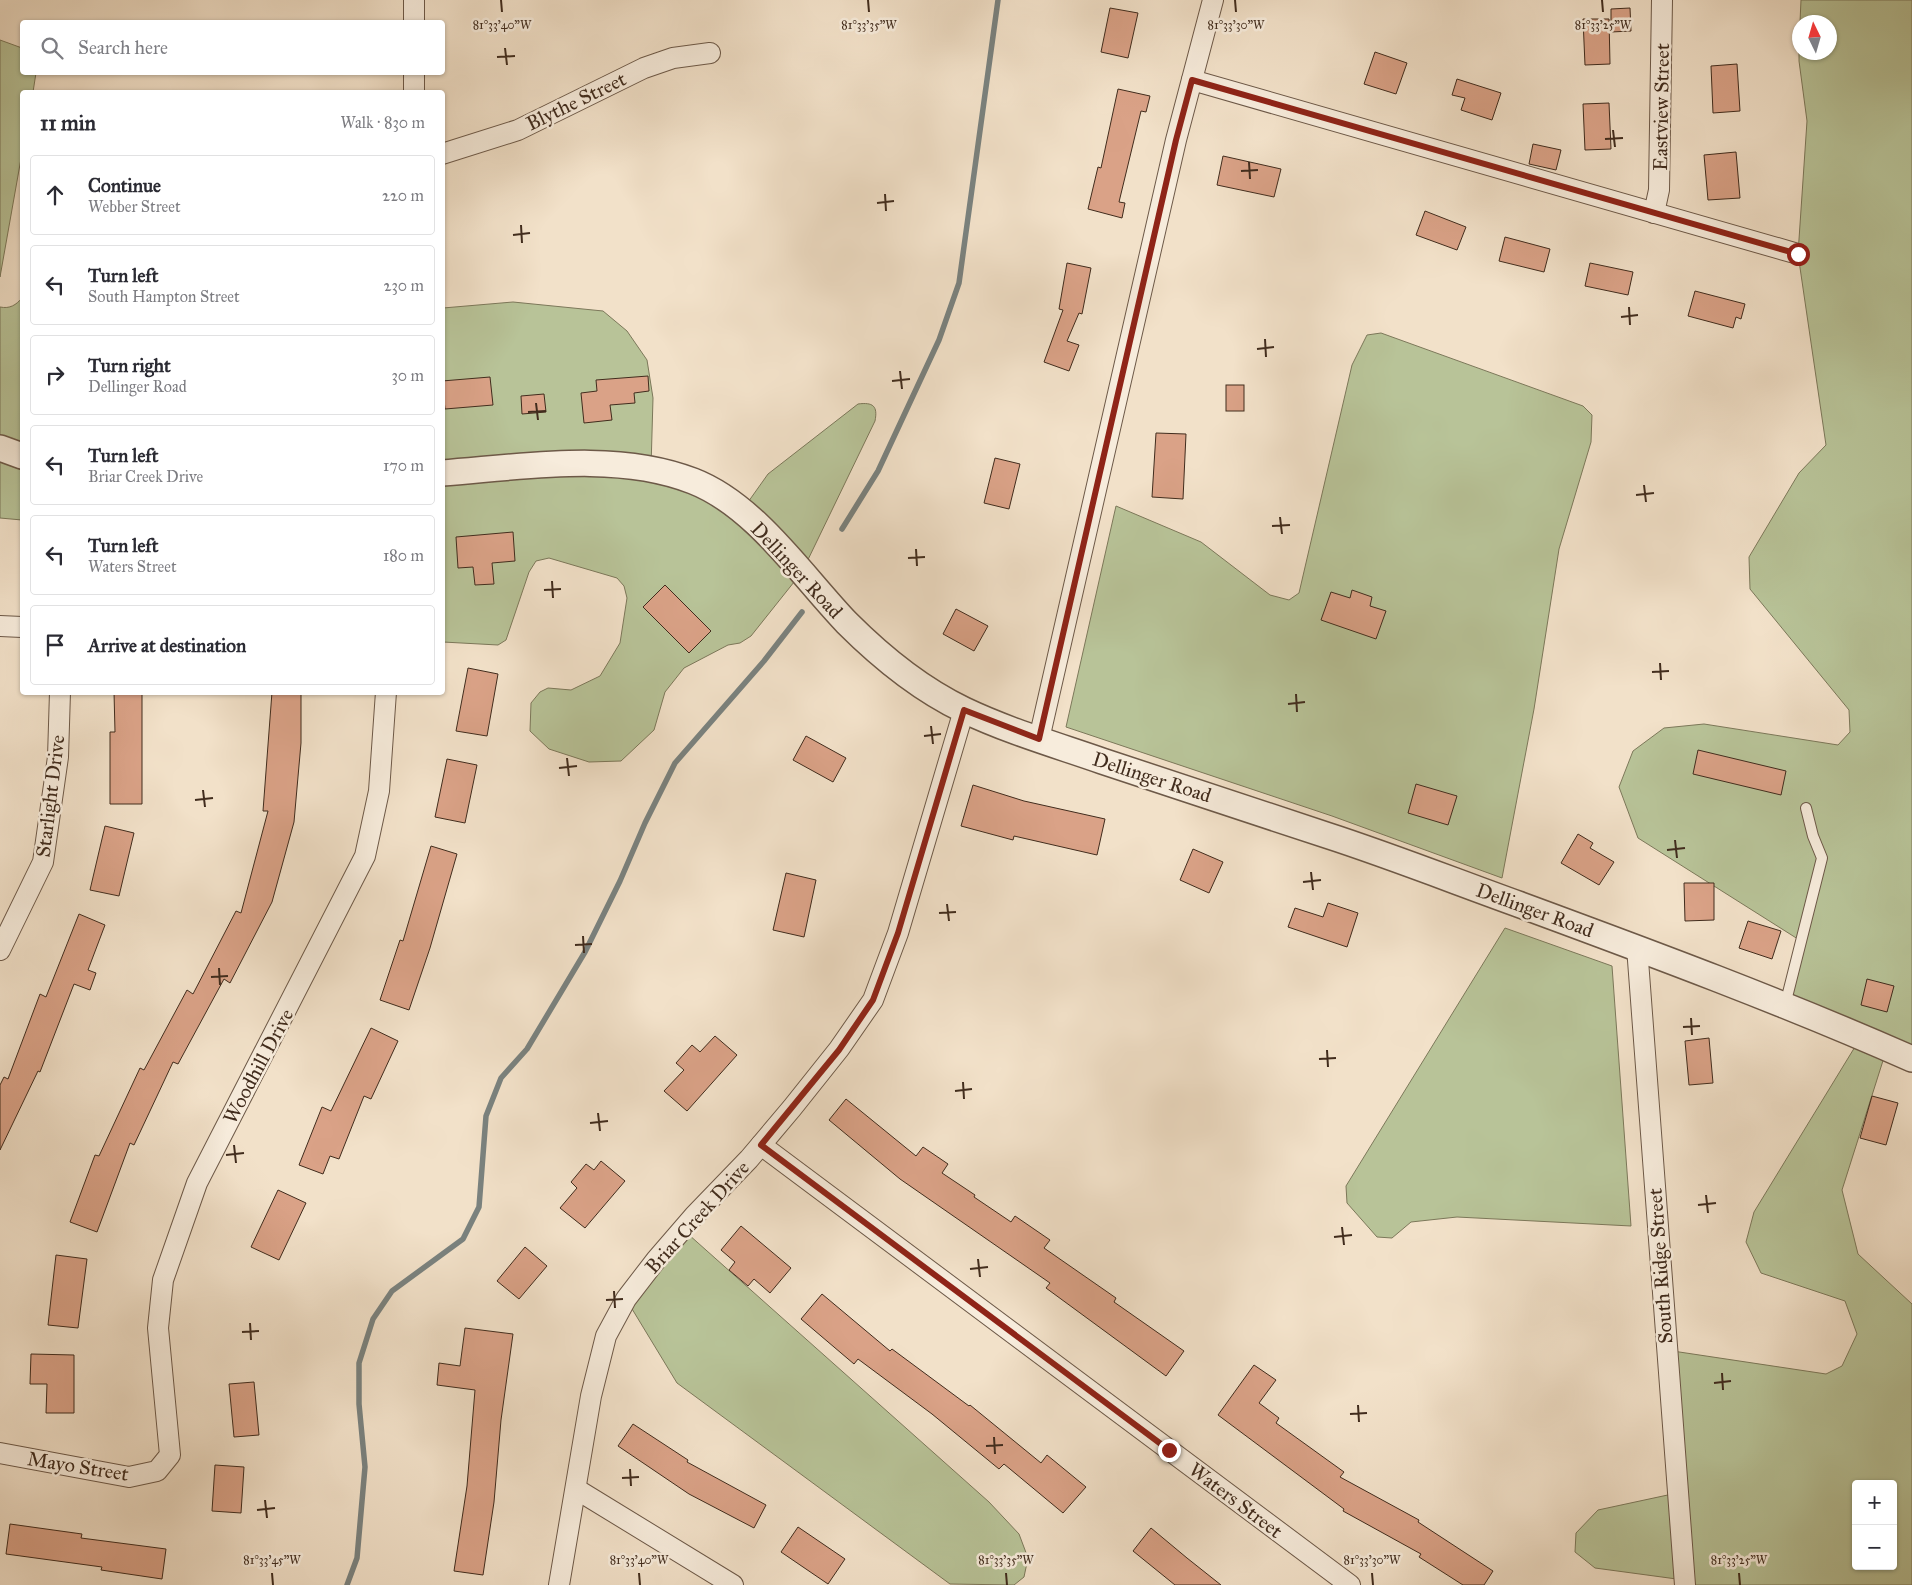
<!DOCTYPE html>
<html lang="en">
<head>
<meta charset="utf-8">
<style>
	:root { --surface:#fff; --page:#f2f2f3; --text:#2b2b33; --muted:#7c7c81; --line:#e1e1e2 }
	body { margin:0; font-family:"IM FELL Great Primer",serif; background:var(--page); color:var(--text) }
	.controls { position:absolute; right:15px; bottom:15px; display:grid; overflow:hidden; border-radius:5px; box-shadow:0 1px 4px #0004 }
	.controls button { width:45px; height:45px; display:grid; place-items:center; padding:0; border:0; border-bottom:1px solid var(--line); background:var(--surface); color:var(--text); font:25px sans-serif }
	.compass { position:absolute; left:1792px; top:15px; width:45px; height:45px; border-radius:50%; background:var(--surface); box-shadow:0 1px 4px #0004; rotate:355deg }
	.stop { position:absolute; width:15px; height:15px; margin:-11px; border:4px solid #8f2418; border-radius:50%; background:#fff }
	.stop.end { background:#8f2418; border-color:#fff; box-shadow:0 1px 5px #0008 }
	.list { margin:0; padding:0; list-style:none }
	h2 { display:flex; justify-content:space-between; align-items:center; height:65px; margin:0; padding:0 20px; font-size:21px }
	h2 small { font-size:16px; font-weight:400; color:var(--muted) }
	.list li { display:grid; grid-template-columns:32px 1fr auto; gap:15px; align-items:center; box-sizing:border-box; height:80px; margin:0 10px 10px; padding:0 10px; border:1px solid var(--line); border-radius:5px }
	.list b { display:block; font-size:19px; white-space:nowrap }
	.list p { margin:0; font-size:16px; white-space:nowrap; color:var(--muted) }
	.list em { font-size:16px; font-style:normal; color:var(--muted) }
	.icon { flex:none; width:28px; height:28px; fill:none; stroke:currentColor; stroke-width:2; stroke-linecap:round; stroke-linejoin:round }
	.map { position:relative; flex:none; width:1912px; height:1585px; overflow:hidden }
	.search { position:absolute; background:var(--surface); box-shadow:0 1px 4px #0004; left:20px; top:20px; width:425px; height:55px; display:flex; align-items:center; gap:12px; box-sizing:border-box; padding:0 18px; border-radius:5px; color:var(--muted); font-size:19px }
	.panel { position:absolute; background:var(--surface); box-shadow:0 1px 4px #0004; left:20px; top:90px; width:425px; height:605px; border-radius:5px }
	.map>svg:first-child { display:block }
</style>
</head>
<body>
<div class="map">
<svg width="1912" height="1585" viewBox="0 0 1912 1585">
	<rect width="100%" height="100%" fill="#f2e1c9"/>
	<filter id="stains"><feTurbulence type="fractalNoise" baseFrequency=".004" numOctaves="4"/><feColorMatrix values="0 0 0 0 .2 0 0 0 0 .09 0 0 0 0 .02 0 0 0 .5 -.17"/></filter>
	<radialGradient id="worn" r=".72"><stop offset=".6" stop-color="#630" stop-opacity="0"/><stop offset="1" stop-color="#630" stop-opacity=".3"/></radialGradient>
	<!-- green -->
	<g fill="#b8c398" stroke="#7c785a" fill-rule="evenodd">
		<path d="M1801 0H1912V1059L1887 1048 1842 1190 1858 1254 1912 1304V1585H1685L1684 1580 1595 1568 1575 1552 1576 1533 1598 1510 1677 1493 1666 1350 1826 1374 1842 1366 1857 1334 1845 1301 1761 1273 1746 1242 1754 1212 1861 1037 1785 1006 1801 941 1638 838 1619 787 1633 751 1664 728 1704 724 1838 745 1850 732 1849 710 1750 589 1749 557 1799 473 1826 445 1798 254 1807 121 1799 61V44L1800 52H1830V22H1800ZM1856 1484H1893V1566H1856Z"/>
		<polygon points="0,40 22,48 22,72 36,73 33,92 22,92 22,153 0,277"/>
		<path d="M22 298V520L0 518V307C10 309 16 305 22 298Z"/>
		<path d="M513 302 603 311 627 331 647 360 653 398 651 468 741 512 768 474 858 404C873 402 878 406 875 421L802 572 751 636 740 643 728 645 684 668 665 692 654 730 621 761 589 762 549 749 530 731 531 703 540 692 548 688 571 690 600 676 620 643 627 598 624 586 617 578 549 558 536 561 529 572 506 640 498 645 443 642V308Z"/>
		<polygon points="1381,333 1583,406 1592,415 1591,442 1559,549 1534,709 1502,878 1332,816 1066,727 1116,506 1201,542 1270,595 1289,600 1299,593 1352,365 1367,335"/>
		<polygon points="1505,928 1612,966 1631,1226 1457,1217 1411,1222 1392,1238 1377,1237 1347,1203 1346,1186"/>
		<polygon points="679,1226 989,1502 1019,1534 1028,1558 1024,1577 1014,1585 950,1584 677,1383 626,1299"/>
	</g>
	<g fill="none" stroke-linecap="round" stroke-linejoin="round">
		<!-- stream -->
		<g stroke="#7a827f" stroke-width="5.5">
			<polyline points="842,529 878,471 939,340 959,283 998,0"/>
			<polyline points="347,1585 357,1558 365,1467 359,1404 359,1363 373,1319 392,1291 463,1239 479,1207 486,1116 501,1078 527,1049 585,952 620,881 645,823 675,763 764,661 802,612"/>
		</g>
	</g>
	<!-- building -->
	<g fill="#daa287" stroke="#412c1d">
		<polygon points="1110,8 1138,13 1128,58 1101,52"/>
		<polygon points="1630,8 1631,31 1611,32 1611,9"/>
		<polygon points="1583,19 1609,19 1610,64 1585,65"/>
		<polygon points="1375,52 1407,63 1396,94 1364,84"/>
		<polygon points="1737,64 1740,111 1713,113 1711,66"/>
		<polygon points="1457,79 1501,93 1492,120 1461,110 1465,98 1452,95"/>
		<polygon points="1118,89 1150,96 1146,112 1141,111 1119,202 1125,203 1122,218 1088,209 1098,167 1101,168"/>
		<polygon points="1609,103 1611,149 1585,150 1583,104"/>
		<polygon points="1533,144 1561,150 1556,170 1529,164"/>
		<polygon points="1736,152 1740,198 1708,200 1704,155"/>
		<polygon points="1223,156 1281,169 1274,197 1217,185"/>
		<polygon points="1425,211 1466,227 1457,250 1416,235"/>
		<polygon points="1505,237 1550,249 1544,272 1499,261"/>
		<polygon points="1067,263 1091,268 1082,314 1079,313 1067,341 1079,345 1069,371 1044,362 1063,310 1059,309"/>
		<polygon points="1590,263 1633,272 1628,295 1585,286"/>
		<polygon points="1695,291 1745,304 1741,319 1736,317 1733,328 1688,316"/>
		<polygon points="648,376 649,391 634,393 635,403 610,405 612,420 584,423 581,393 597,391 596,380"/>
		<polygon points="490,377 493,405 445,409 442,381"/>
		<rect x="1226" y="385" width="18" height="26"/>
		<polygon points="544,394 546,412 522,414 521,396"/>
		<polygon points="1156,433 1186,434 1183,499 1152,497"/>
		<polygon points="995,458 1020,464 1009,509 984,503"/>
		<polygon points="513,532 515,561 492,563 494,584 475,585 473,567 458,568 456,537"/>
		<polygon points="665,585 711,631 689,653 643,607"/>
		<polygon points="1352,590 1372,597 1370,606 1386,611 1376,639 1321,620 1331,592 1350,598"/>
		<polygon points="956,609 988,626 974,651 943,634"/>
		<polygon points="468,668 498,674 487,736 456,731"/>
		<polygon points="114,692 142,692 142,804 110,804 110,732 115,732"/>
		<polygon points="272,692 301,692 301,743 294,822 272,902 230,983 224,979 178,1064 173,1062 134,1145 130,1143 97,1232 70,1222 95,1155 99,1156 140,1068 144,1070 187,990 193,994 236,911 241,913 268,811 263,811"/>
		<polygon points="806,736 846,758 833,782 793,760"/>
		<polygon points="1698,750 1786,771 1781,795 1693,774"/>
		<polygon points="447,759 477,765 465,823 435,817"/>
		<polygon points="1416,784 1457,796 1448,825 1408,813"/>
		<polygon points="973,785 1024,801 1105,819 1097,855 1014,836 1013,840 961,826"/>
		<polygon points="105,826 134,833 119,896 90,890"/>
		<polygon points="1578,834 1593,843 1590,848 1614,862 1599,885 1561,863"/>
		<polygon points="431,846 457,854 430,948 409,1010 380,1000 400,940 403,941"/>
		<polygon points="1193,849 1223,862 1209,893 1180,880"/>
		<polygon points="786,873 816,880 804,937 773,930"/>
		<polygon points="1684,883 1714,883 1714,920 1685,921"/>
		<polygon points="1328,903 1358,913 1347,947 1288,927 1295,908 1323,917"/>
		<polygon points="79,914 105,925 88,970 96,973 90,990 74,984 40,1072 38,1071 0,1150 0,1085 4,1077 8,1079 40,994 46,997"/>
		<polygon points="1748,921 1781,931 1772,959 1739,948"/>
		<polygon points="1867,979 1894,986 1887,1012 1861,1005"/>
		<polygon points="371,1028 398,1041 371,1099 364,1096 339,1159 330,1156 323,1174 299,1165 322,1107 331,1111"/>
		<polygon points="715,1036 737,1055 687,1111 664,1091 684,1070 676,1063 692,1045 700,1052"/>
		<polygon points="1709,1038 1713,1083 1689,1085 1685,1041"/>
		<polygon points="1872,1096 1898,1103 1886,1145 1860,1138"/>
		<polygon points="846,1099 916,1156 923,1147 948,1164 942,1173 975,1195 974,1197 1011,1222 1015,1216 1050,1240 1044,1248 1116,1298 1114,1302 1184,1351 1166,1376 1046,1288 1050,1283 900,1179 829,1120"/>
		<polygon points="601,1161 625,1181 585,1228 560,1208 577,1188 571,1182 586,1164 594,1170"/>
		<polygon points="278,1190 306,1203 279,1260 251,1247"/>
		<polygon points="741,1226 791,1268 770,1293 754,1279 748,1286 729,1270 735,1262 721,1250"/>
		<polygon points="525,1247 547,1266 519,1299 497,1281"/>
		<polygon points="56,1255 87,1259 78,1328 48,1325"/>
		<polygon points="822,1294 890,1351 892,1349 969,1406 970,1405 1041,1463 1047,1455 1086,1487 1063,1513 1004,1464 999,1469 932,1414 858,1359 854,1364 801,1319"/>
		<polygon points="465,1328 513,1334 501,1420 494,1502 483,1575 454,1571 467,1486 475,1390 437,1385 439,1363 460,1366"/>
		<polygon points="31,1354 74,1355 74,1413 46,1413 47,1384 30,1384"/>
		<polygon points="1254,1365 1276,1380 1259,1403 1279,1418 1276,1423 1344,1472 1340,1477 1419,1520 1418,1522 1493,1571 1484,1585 1463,1585 1419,1557 1421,1554 1343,1511 1344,1509 1218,1415"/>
		<polygon points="254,1382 259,1435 234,1437 229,1384"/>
		<polygon points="633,1424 688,1460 687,1462 766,1505 754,1528 689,1494 618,1446"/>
		<polygon points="215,1465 244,1467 241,1513 212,1511"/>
		<polygon points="10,1524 82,1534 81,1538 166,1549 162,1579 101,1570 102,1567 6,1554"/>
		<polygon points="798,1527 845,1559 828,1584 781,1552"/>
		<polygon points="1151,1528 1187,1558 1221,1585 1175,1585 1133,1551"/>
	</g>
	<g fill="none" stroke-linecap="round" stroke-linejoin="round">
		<!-- service casing -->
		<g stroke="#6d5948" stroke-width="12">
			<polyline id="service" points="1785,1005 1822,858 1813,836 1806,808"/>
		</g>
		<!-- minor casing -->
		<g stroke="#6d5948" stroke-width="22">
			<g id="minor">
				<polyline points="414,22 414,0"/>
				<polyline points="1192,80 1798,254"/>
				<polyline points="414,92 414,72"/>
				<polyline points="442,154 518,130 644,68 673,58 710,53"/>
				<polyline points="1654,213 1659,190 1662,0"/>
				<polyline points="0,626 22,627"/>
				<polyline points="1039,739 1176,140 1213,0"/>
				<polyline points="1637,947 1685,1585"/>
				<polyline points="0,950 43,862 58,757 60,692"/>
				<polyline points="761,1145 1350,1585"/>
				<polyline points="0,1453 129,1477 157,1471 170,1455 158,1328 163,1280 197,1183 365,856 379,791 386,692"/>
				<polyline points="576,1489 733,1585"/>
				<polyline points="559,1585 591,1396 606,1336 626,1299 656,1260 694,1216 749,1159 792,1108 839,1049 873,1000 898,933 964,710"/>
			</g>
		</g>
		<!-- tertiary casing -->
		<g stroke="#6d5948" stroke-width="28">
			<g id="tertiary">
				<polyline points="0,448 22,456"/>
				<path d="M442 473C522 467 617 451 693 481 755 505 802 576 847 623 882 658 920 689 964 710 1008 731 1056 745 1102 761 1177 786 1252 810 1326 835 1391 856 1454 881 1518 904 1651 953 1783 1002 1912 1059"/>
			</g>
		</g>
		<!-- service -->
		<use href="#service" stroke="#f7ecdc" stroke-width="10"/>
		<!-- minor -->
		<use href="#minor" stroke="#f7ecdc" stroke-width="20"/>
		<!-- tertiary -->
		<use href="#tertiary" stroke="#f7ecdc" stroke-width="25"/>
	</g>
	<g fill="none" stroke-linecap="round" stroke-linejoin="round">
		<!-- route -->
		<polyline stroke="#8f2418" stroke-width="6" points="1169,1450 761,1145 839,1050 873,1000 898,933 964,710 1039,739 1176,140 1192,80 1798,254"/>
	</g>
	<!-- ticks -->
	<path fill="none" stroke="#412c1d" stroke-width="2" d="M501 0 502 12M868 0 869 12M1235 0 1236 12M1602 0 1603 12M505 48 507 65M497 57 515 56M1613 130 1615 147M1605 139 1623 138M1249 162 1250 179M1241 171 1258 170M885 194 886 211M877 203 894 201M521 225 522 243M513 235 530 233M1629 307 1630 325M1621 317 1638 315M1265 339 1266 357M1257 349 1274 347M900 371 902 389M892 381 910 379M536 403 538 420M528 412 546 411M1644 485 1646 502M1636 495 1654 493M1280 517 1282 534M1272 526 1290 525M916 549 917 566M908 558 925 557M552 581 553 598M544 590 561 589M1660 663 1661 680M1652 672 1669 671M1296 694 1297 712M1288 704 1305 702M931 726 933 744M924 736 941 734M567 758 569 776M559 768 577 766M203 790 205 807M195 800 213 798M1675 840 1677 858M1667 850 1685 848M1311 872 1313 890M1303 882 1321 880M947 904 949 921M939 913 956 912M583 936 584 953M575 945 592 944M219 968 220 985M211 977 228 976M1691 1018 1692 1035M1683 1027 1700 1026M1327 1050 1328 1067M1319 1059 1336 1058M963 1082 964 1099M955 1091 972 1089M598 1113 600 1131M590 1123 608 1121M234 1145 236 1163M226 1155 244 1153M1706 1195 1708 1213M1698 1205 1716 1203M1342 1227 1344 1245M1334 1237 1352 1235M978 1259 980 1277M970 1269 988 1267M614 1291 615 1308M606 1300 623 1299M250 1323 251 1340M242 1332 259 1331M1722 1373 1723 1390M1714 1383 1731 1381M1358 1405 1359 1422M1350 1414 1367 1413M994 1437 995 1454M986 1446 1003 1445M630 1469 631 1486M622 1478 639 1477M265 1500 267 1518M257 1510 275 1508M272 1573 273 1585M639 1573 640 1585M1006 1573 1007 1585M1372 1573 1373 1585M1739 1573 1740 1585"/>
	<g text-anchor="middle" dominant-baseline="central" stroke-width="5" stroke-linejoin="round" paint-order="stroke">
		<!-- street labels -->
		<g font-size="20" fill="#412c1d" stroke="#f7ecdc">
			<text transform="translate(576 101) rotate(-26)">Blythe Street</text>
			<text transform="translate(1661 107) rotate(-89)">Eastview Street</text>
			<text transform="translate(797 570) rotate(47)">Dellinger Road</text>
			<text transform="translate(1152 777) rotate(18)">Dellinger Road</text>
			<text transform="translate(50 796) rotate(-83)">Starlight Drive</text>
			<text transform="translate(1535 910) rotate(20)">Dellinger Road</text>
			<text transform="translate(258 1066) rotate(-62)">Woodhill Drive</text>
			<text transform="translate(697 1217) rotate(-48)">Briar Creek Drive</text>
			<text transform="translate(1660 1266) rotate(-94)">South Ridge Street</text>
			<text transform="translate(78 1466) rotate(9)">Mayo Street</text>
			<text transform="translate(1236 1500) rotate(37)">Waters Street</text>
		</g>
	</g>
	<g font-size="12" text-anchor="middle" fill="#412c1d" stroke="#f7ecdc" stroke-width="5" stroke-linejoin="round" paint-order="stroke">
		<text x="502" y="29">81°33'40"W</text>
		<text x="869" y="29">81°33'35"W</text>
		<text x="1236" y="29">81°33'30"W</text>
		<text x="1603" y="29">81°33'25"W</text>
		<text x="272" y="1564">81°33'45"W</text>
		<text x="639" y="1564">81°33'40"W</text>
		<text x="1006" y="1564">81°33'35"W</text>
		<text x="1372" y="1564">81°33'30"W</text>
		<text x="1739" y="1564">81°33'25"W</text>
	</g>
	<rect width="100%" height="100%" filter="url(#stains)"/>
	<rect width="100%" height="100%" fill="url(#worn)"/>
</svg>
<div class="controls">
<button>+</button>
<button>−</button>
</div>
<svg class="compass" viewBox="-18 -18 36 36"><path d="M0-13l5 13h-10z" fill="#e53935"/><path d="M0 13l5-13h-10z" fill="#7c7c81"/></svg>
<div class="stop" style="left:1798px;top:254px"></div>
<div class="stop end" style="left:1169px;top:1450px"></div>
<div class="search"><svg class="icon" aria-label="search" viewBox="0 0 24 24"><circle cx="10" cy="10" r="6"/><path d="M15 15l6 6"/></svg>Search here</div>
<section class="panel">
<h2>11 min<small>Walk · 830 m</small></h2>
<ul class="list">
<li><svg class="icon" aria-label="ahead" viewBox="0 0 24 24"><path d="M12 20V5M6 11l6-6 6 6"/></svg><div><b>Continue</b><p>Webber Street</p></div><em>220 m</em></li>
<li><svg class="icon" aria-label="left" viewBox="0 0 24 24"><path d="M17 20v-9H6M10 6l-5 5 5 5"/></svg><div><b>Turn left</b><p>South Hampton Street</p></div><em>230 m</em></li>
<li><svg class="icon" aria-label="right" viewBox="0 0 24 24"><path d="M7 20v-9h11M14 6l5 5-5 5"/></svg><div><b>Turn right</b><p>Dellinger Road</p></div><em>30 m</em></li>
<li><svg class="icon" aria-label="left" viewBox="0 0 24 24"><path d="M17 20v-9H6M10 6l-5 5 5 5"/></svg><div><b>Turn left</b><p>Briar Creek Drive</p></div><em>170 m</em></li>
<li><svg class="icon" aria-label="left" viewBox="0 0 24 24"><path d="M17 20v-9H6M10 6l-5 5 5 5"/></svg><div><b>Turn left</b><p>Waters Street</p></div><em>180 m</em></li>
<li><svg class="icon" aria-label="arrive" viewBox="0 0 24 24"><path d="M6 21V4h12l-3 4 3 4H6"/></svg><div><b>Arrive at destination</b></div></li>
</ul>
</section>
</div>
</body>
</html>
